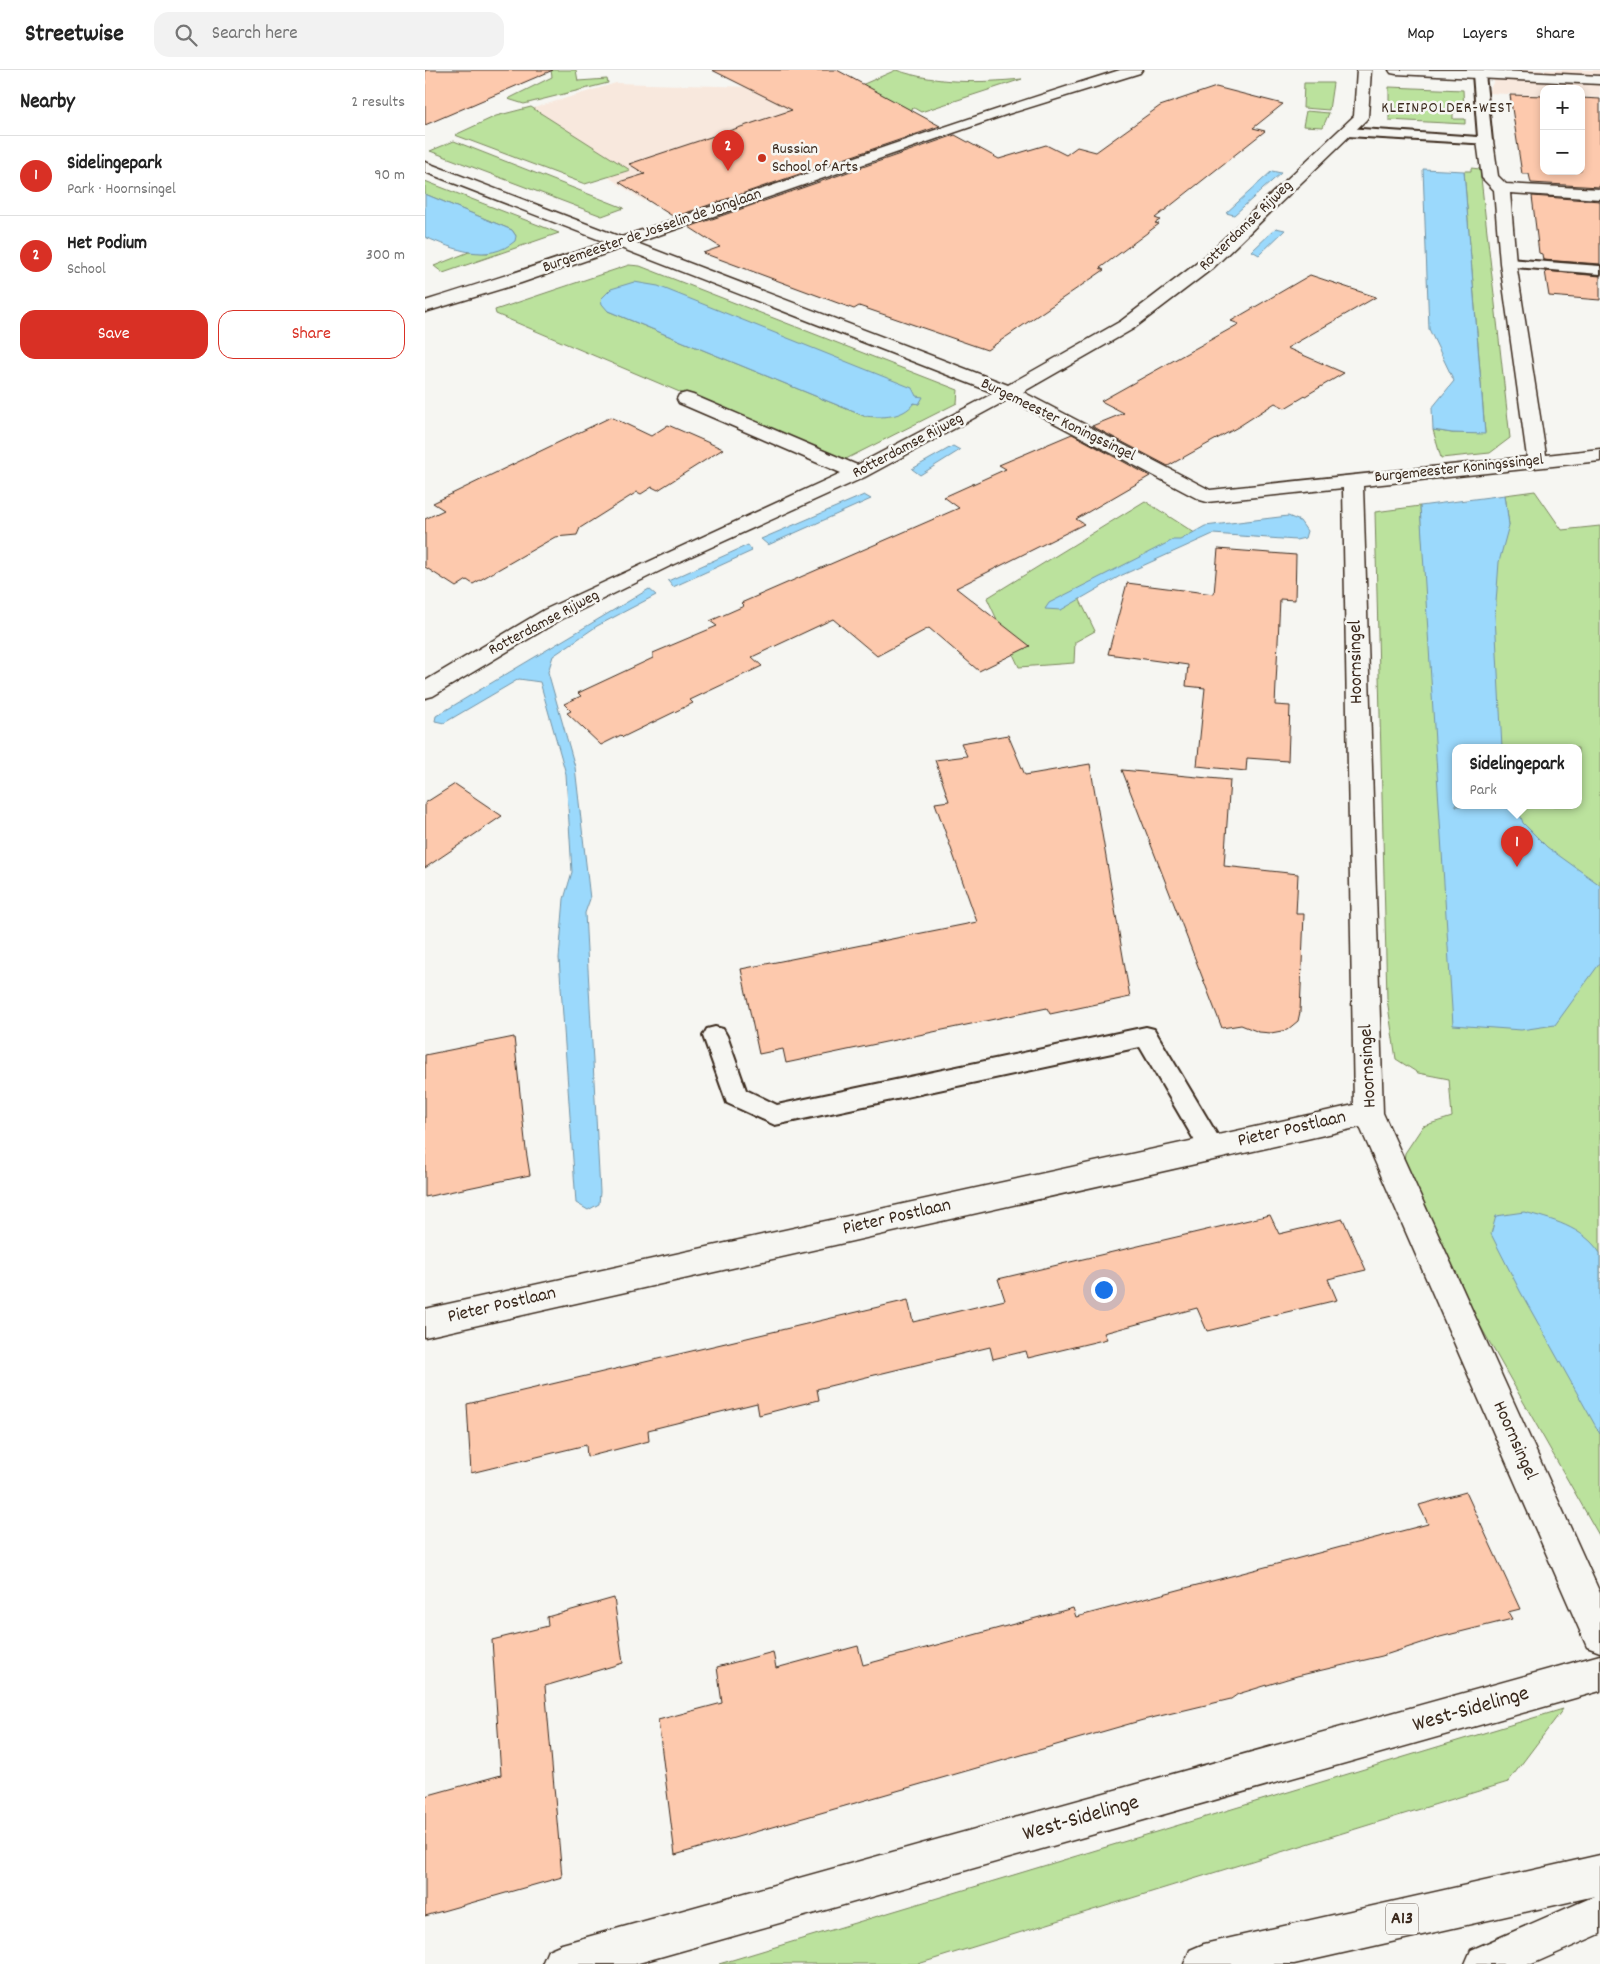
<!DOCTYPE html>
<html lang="en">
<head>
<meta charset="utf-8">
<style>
	:root { --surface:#fff; --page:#f2f2f2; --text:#222; --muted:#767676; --line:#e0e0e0; --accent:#d93025 }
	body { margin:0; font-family:Dekko,sans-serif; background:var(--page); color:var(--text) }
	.controls { position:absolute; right:15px; top:15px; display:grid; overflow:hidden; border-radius:10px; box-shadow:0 2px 8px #0003 }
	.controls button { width:45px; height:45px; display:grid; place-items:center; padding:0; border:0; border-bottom:1px solid var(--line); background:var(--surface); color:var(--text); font:25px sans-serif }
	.you { position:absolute; left:678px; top:1219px; width:18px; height:18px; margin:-12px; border:4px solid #fff; border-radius:50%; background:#1a73e8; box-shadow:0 0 0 8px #1a73e833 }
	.badge { display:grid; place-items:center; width:32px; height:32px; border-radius:50%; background:var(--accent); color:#fff; font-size:16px; font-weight:700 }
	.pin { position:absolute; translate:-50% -41px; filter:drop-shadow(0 1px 2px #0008) }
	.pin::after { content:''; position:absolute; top:26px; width:18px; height:15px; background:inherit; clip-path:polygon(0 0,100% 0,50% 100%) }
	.popup { position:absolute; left:1027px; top:674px; width:130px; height:65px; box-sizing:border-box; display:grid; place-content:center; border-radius:10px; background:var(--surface); filter:drop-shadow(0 1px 4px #0005); font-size:16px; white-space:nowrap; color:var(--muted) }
	.popup b { font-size:19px; color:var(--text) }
	.popup::after { content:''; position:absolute; left:50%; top:100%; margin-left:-10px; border:10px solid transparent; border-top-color:var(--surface) }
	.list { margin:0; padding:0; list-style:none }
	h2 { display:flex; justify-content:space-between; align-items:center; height:65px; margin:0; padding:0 20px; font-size:21px }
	h2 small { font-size:16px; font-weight:400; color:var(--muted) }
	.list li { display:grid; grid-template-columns:32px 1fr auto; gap:15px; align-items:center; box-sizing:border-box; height:80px; padding:0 20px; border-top:1px solid var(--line) }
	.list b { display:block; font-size:19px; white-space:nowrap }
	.list p { margin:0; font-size:16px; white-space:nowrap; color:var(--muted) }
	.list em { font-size:16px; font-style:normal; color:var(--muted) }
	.actions { display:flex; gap:10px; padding:15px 20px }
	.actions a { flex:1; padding:11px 0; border:1px solid var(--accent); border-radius:15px; text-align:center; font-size:18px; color:var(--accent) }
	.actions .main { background:var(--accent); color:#fff }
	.icon { flex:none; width:28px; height:28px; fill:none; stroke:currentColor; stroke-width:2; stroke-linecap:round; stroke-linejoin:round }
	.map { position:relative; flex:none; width:1175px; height:1894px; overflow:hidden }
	header { display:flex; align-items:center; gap:30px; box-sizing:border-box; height:70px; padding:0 25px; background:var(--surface); border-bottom:1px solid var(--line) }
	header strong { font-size:24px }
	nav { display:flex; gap:28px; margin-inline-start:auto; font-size:18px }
	.search { width:350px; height:45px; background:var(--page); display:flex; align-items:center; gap:12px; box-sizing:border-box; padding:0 18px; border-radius:15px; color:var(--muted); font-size:19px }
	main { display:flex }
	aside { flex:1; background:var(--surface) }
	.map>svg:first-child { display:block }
</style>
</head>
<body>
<header>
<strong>Streetwise</strong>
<div class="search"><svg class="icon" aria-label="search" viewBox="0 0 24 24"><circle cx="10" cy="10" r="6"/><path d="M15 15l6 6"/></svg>Search here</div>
<nav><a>Map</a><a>Layers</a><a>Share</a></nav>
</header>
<main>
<aside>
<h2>Nearby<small>2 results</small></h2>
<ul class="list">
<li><span class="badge">1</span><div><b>Sidelingepark</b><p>Park · Hoornsingel</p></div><em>90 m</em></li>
<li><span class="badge">2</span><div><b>Het Podium</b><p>School</p></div><em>300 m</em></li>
</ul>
<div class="actions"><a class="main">Save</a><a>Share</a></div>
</aside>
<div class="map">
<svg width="1175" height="1894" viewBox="0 0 1175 1894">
	<rect width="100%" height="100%" fill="#f6f6f2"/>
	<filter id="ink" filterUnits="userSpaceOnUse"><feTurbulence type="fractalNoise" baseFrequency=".02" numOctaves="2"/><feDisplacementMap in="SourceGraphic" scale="10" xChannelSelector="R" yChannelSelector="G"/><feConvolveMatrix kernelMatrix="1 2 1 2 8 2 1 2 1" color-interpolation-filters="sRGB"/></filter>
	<g filter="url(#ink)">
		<!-- built -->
		<g fill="#f8e8dd">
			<polygon points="1074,0 1175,0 1175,28 1156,27 1156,19 1119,19 1119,26 1063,23"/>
			<polygon points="191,13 327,17 416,67 219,131 89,44"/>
		</g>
		<!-- green -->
		<g fill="#bbe29d" stroke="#7b865e" fill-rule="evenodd">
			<polygon points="126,0 151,0 153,11 182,9 183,13 99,34 83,29 127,7"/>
			<path d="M471 0C512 14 554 13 597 9L496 42 489 38 480 41 432 17Z"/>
			<polygon points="879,13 908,13 904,40 878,38"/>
			<polygon points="964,17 1038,20 1039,42 1028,42 1028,49 1040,49 1040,54 964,50"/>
			<polygon points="106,37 205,100 160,114 30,65 71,46"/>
			<polygon points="881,41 904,43 898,57 878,56"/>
			<polygon points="29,71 199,138 177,146 5,81"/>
			<polygon points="1046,98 1055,99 1085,368 1065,383 1016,388 1008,360 1027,363 1060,363 1039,101 1046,101"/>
			<polygon points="0,111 134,163 18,203 9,196 44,182 63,183 91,166 87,160 0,124"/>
			<path d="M204 195 215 196 533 320 532 333 417 391 71 244 70 240ZM183 241 491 326 494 334 489 333 439 346Z"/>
			<path d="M1110 421 1137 460 1175 456V1467L976 1116 980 1083 998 1056 1027 1047 1024 1009 993 1003 971 989 962 929 950 442 995 436 998 475 1084 455 1080 425ZM1031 678H1153V736H1031Z"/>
			<polygon points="720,431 776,467 662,517 655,530 670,561 650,572 649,593 594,597 562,528"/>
			<polygon points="1138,1639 1083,1712 493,1894 294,1894"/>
		</g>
		<!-- water -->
		<g fill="#9bd9fc" stroke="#7593a3">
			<polygon points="998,99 1039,101 1060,364 1027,363 1008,360 1007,338 1029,311 1004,259"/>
			<polygon points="847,101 856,103 809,145 801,143"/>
			<path d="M0 124 87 160 91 166 90 171C63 194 29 179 0 167Z"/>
			<polygon points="851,158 860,160 834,185 827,181"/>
			<path d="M209 212 233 216 487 318 491 326 498 327 494 334 489 333C478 348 457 348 439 346L183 241 177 234 176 229 186 219Z"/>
			<polygon points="528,376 535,380 495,405 487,399"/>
			<polygon points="439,425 446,429 343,475 336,469"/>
			<polygon points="1080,425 1084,455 1074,492 1070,546 1077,678 1031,678 1031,736 1092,736 1098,753 1122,777 1175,815 1175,893 1130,955 1096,960 1028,955 995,436"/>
			<polygon points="863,446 875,451 882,461 880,468 871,470 788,464 695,506 636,540 620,539 624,533 748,470 755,470 780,456"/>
			<polygon points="323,475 327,481 248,517 243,511"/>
			<polygon points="224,519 231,525 172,556 128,586 123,602 150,697 165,829 160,843 175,1122 174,1134 163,1140 151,1133 134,888 139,829 147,802 141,704 115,612 94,609 19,653 10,651 11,646"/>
			<path d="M1099 1142C1126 1149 1158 1157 1175 1183V1364L1095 1221 1066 1164 1071 1146Z"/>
		</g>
		<!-- building -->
		<g fill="#fdc9ad" stroke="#3b2a1e">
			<polygon points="0,0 128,0 0,55"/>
			<polygon points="287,0 412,0 515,56 249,147 194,112 220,104 204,94 367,40"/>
			<polygon points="791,17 858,34 828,58 840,61 730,148 735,150 730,153 734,154 675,198 679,200 562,280 434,236 429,239 278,183 295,177 264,157 530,65 574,89 621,75 641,85 652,77 671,82 735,36"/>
			<polygon points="1085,25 1119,26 1119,101 1156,101 1156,28 1175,29 1175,117 1106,113 1104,104 1097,104"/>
			<polygon points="1107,126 1175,131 1175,194 1118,190 1117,184 1114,183"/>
			<polygon points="1120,201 1175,206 1175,230 1124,226"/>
			<polygon points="885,205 951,227 862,278 919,303 860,338 850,333 813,357 743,396 667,356 699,343 676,331 814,254 806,251"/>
			<polygon points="186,347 226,366 243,355 298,379 233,420 227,417 216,424 212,422 155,458 152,465 130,467 48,514 42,510 31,517 0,497 0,449 19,440 8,433"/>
			<polygon points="647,364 725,406 651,449 659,454 531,518 605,576 554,601 504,558 452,586 408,549 327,587 337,596 265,630 268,633 198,667 196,665 176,675 142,643 146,641 139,634 156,626 153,623 228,588 228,583 292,556 285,551 319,536 316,533 534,438 519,427 581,399 574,395"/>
			<polygon points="793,479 871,485 870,530 855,529 850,635 865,636 863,691 822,688 821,701 772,696 780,618 761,616 763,595 683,584 702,513 789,524"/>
			<polygon points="583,665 600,705 665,694 705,927 625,944 622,938 361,993 358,979 334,984 316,899 552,852 510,733 524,731 510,690 542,686 536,673"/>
			<polygon points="697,700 805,710 799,796 873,804 871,844 879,844 875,942 873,951 862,960 846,963 834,962 816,955 797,958"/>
			<polygon points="30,714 77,746 0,798 0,733"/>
			<polygon points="89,967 101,1080 105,1105 0,1127 0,985"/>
			<polygon points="845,1145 854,1164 918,1149 941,1200 903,1209 912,1230 782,1261 772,1238 679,1263 682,1269 603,1288 601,1281 568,1289 565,1277 392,1319 394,1330 365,1337 334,1345 332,1333 223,1360 224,1371 162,1387 161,1375 46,1403 42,1334 483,1230 488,1252 580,1230 573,1209"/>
			<polygon points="1041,1422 1095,1539 1083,1542 1087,1549 1015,1567 957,1586 872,1606 813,1624 806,1629 718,1650 250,1785 233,1650 297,1633 292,1597 348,1582 351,1598 433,1576 438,1595 648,1538 651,1547 1003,1454 994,1435"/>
			<polygon points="189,1528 198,1593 120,1616 137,1807 0,1846 0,1726 76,1705 67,1570 123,1556 122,1547"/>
		</g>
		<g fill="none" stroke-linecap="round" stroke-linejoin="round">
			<!-- lane casing -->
			<g stroke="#3b2a1e" stroke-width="4">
				<g id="lane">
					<polygon points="1054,0 1060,4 1067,71 1065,74 922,66 916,62 922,58 1053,67 1048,4"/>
					<polygon points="1083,189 1175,196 1175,204 1078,196 1076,193 1078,190"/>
					<polygon points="290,957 298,959 302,966 321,1020 352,1035 721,957 729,959 800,1078 796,1085 787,1088 778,1085 715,977 350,1055 302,1033 278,966 282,959"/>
				</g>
			</g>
			<!-- street casing -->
			<g stroke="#3b2a1e" stroke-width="3">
				<g id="street">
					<polygon points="932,0 946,0 943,47 941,50 788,198 708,259 598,322 785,420 1102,387 1075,193 1069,120 1057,108 1052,71 1055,68 1065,68 1068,71 1073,106 1081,114 1175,119 1175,129 1085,123 1091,193 1121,385 1175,379 1175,391 938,416 958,1043 1175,1523 1175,1582 1162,1577 935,1057 0,1267 0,1239 929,1035 918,418 782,432 775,430 584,329 440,407 249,494 135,550 8,626 0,628 0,611 119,540 416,403 254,333 252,329 254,325 261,323 268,325 432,395 569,323 0,102 0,92 583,315 696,251 776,190 929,46"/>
					<polygon points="1175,1585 1175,1621 210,1894 117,1894 123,1880 137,1874"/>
				</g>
			</g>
			<!-- secondary casing -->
			<g stroke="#3b2a1e" stroke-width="3">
				<g id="secondary">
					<path d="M695 0H717L715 3 583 44 96 213 0 242V231C233 159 462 72 695 0Z"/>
					<polygon points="964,0 1058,0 1175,6 1175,14 971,4 966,3"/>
				</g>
			</g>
			<!-- highway casing -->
			<g stroke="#3b2a1e" stroke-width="3">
				<polygon id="highway" points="1175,1785 1175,1864 1107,1894 1040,1894 1046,1880 1170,1826 869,1894 759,1894 765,1880 779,1874"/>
			</g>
			<!-- lane -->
			<use href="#lane" fill="#f6f6f2" fill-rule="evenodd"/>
			<!-- street -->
			<use href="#street" fill="#f6f6f2" fill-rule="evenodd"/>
			<!-- secondary -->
			<use href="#secondary" fill="#f6f6f2" fill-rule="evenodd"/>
			<!-- highway -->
			<use href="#highway" fill="#f6f6f2" fill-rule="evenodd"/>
		</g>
	</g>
	<!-- markers -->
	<circle fill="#c8321e" stroke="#f6f6f2" stroke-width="2" cx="337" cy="88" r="5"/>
	<g text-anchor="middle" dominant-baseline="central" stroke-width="5" stroke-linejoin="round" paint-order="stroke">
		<!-- far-neighbourhood labels -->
		<g font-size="16" letter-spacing="1" fill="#3b2a1e" stroke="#f6f6f2">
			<text x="1022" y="38">KLEINPOLDER-WEST</text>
		</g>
		<!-- far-poi labels -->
		<g font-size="16" fill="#3b2a1e" stroke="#f6f6f2" text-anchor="start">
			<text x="347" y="79">Russian<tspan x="347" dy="18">School of Arts</tspan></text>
		</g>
		<!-- far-street labels -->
		<g font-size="16" fill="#3b2a1e" stroke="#f6f6f2">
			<text transform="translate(821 156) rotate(-44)">Rotterdamse Rijweg</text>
			<text transform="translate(227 161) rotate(-19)">Burgemeester de Josselin de Jonglaan</text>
			<text transform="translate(633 350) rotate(26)">Burgemeester Koningssingel</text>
			<text transform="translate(483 376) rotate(-28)">Rotterdamse Rijweg</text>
			<text transform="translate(1034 399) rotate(-6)">Burgemeester Koningssingel</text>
			<text transform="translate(119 553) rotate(-28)">Rotterdamse Rijweg</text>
		</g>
		<!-- shield labels -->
		<rect fill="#f6f6f2" stroke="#73675e" stroke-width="1" x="961" y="1833.5" width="32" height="31" rx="4"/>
		<g font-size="18" font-weight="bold" fill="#3b2a1e">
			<text x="977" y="1849">A13</text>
		</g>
		<!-- street labels -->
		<g font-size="19" fill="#3b2a1e" stroke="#f6f6f2">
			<text transform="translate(932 592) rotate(-91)">Hoornsingel</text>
			<text transform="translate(944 996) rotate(-93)">Hoornsingel</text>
			<text transform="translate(867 1060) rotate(-13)">Pieter Postlaan</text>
			<text transform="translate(472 1148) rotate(-13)">Pieter Postlaan</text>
			<text transform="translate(77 1236) rotate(-13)">Pieter Postlaan</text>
			<text transform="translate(1089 1371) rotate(66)">Hoornsingel</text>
		</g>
		<!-- near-street labels -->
		<g font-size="22" fill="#3b2a1e" stroke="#f6f6f2">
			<text transform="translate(1046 1640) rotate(-16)">West-Sidelinge</text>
			<text transform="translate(656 1749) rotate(-16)">West-Sidelinge</text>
		</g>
	</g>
</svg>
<div class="controls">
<button>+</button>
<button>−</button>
</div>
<div class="you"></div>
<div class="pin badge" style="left:1092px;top:797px">1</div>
<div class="popup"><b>Sidelingepark</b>Park</div>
<div class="pin badge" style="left:303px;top:101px">2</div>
</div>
</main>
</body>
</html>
